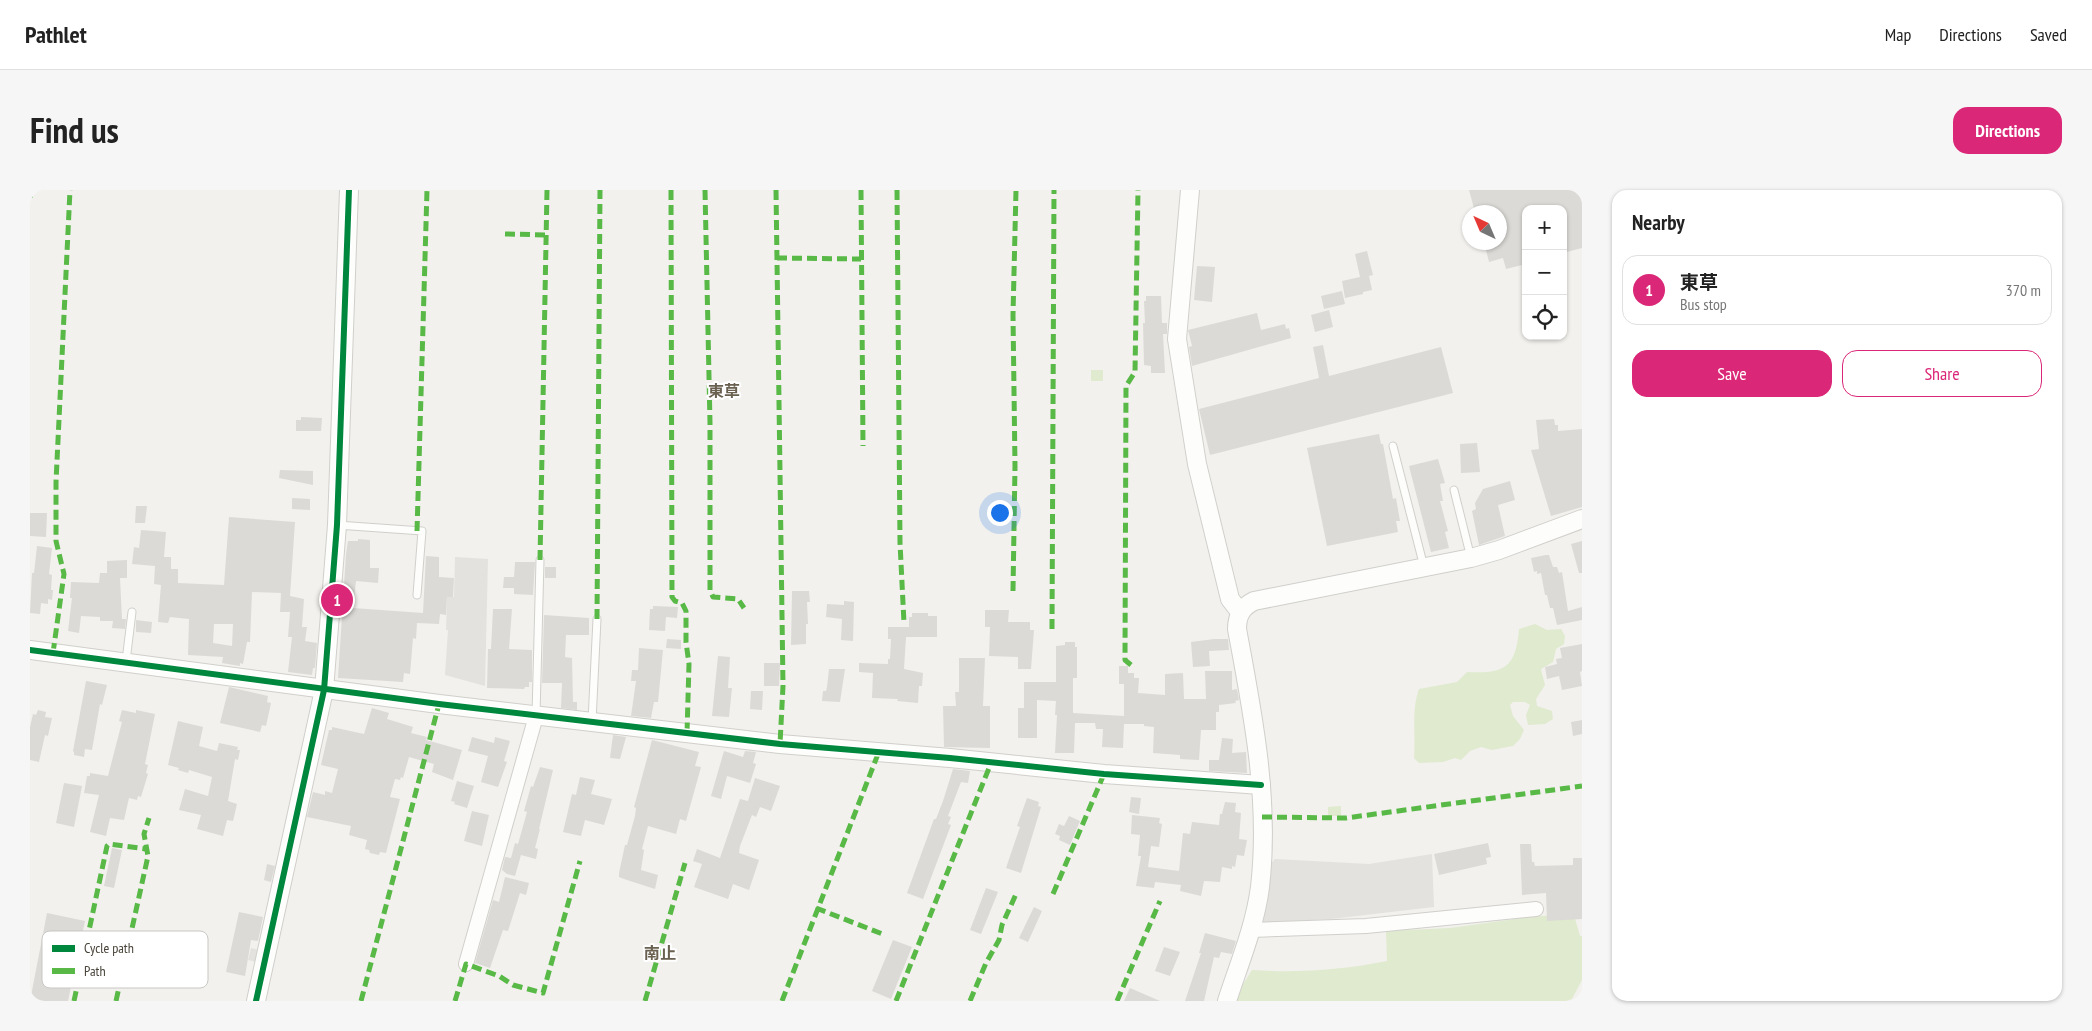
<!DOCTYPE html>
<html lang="en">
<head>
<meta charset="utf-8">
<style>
	:root { --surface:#fff; --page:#f6f6f6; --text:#222; --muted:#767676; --line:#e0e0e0; --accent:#db2777 }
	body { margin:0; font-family:"PT Sans Narrow","Noto Sans JP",sans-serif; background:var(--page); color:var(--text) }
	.controls { position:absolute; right:15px; top:15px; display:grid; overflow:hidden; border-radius:10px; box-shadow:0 1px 4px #0004 }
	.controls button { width:45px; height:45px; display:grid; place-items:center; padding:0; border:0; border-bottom:1px solid var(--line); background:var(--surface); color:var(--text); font:25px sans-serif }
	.compass { position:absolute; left:1432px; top:15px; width:45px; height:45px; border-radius:50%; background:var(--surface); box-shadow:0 1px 4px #0004; rotate:316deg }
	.you { position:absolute; left:969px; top:322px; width:18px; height:18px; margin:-12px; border:4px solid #fff; border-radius:50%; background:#1a73e8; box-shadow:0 0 0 8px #1a73e833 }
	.badge { display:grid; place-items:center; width:32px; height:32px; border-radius:50%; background:var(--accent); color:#fff; font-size:16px; font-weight:700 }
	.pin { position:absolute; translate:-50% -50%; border:2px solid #fff; box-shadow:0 1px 5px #0006 }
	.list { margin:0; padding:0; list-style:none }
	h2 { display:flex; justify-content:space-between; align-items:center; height:65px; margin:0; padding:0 20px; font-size:21px }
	h2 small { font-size:16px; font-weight:400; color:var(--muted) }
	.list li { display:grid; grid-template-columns:32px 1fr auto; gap:15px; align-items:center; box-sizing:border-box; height:70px; margin:0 10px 10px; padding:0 10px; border:1px solid var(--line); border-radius:15px }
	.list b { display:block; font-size:19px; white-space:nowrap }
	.list p { margin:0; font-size:16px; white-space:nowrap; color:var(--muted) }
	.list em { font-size:16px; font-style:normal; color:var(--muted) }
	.actions { display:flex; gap:10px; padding:15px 20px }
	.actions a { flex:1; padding:11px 0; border:1px solid var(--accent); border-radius:15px; text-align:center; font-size:18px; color:var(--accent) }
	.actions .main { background:var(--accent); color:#fff }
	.icon { flex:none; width:28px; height:28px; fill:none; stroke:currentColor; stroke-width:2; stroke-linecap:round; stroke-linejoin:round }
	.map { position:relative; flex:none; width:1552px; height:811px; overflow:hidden; border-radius:15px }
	header { display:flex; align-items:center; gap:30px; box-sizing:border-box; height:70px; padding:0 25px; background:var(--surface); border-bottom:1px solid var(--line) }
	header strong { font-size:24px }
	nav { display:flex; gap:28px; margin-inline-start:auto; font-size:18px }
	.intro { display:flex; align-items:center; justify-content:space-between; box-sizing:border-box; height:120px; padding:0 30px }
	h1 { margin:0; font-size:35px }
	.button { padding:12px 22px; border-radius:15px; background:var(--accent); color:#fff; font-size:18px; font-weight:700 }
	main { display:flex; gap:30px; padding:0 30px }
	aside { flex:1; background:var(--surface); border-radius:15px; box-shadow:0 1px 4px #0004 }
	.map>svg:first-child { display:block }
</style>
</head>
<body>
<header>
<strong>Pathlet</strong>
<nav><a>Map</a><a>Directions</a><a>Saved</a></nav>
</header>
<div class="intro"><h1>Find us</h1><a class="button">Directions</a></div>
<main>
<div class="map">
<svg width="1552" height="811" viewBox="0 0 1552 811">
	<rect width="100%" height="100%" fill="#f2f1ed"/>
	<!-- green -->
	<g fill="#dfeacf">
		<rect x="1061" y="180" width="12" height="11"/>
		<path d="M1505 434 1517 440 1531 439 1535 446 1534 454 1526 459 1523 472 1511 479 1515 495 1506 509 1507 516 1522 521 1523 529 1515 534 1498 535 1496 525 1500 515 1495 512H1483L1480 515 1483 526 1494 540 1490 549 1483 556 1462 560 1451 557 1440 561 1431 570 1425 568 1413 572 1389 573 1384 568C1386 545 1381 521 1389 499L1427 492 1437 482C1474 484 1486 478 1489 439Z"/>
		<polygon points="1311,616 1311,626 1298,626 1298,617"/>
		<path d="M1544 725 1550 746H1552V790L1542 809 1536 811H1207L1212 796 1222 780C1266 783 1313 780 1357 771L1356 741 1420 738 1506 726Z"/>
	</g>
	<!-- parking -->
	<g fill="#e4e2de">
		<polygon points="425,367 458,369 455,496 415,485 418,440 416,440 417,407 424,407"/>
		<polygon points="1402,664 1404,717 1301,729 1232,733 1240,675 1245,669 1339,674"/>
		<polygon points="221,758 229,760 226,772 218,770"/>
	</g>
	<!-- building -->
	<g fill="#dcdad6" fill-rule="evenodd">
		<polygon points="1439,0 1552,0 1552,58 1533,63 1533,19 1496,19 1496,74 1476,79 1473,68 1459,72 1454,52 1470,52 1470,22 1445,22"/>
		<polygon points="1337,61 1343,85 1339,86 1342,100 1333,102 1333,104 1315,108 1312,91 1330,87 1325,64"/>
		<polygon points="1167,76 1185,77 1182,112 1164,110"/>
		<polygon points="1312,101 1315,114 1294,119 1291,106"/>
		<polygon points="1116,106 1131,106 1132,133 1137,133 1137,144 1133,144 1135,183 1121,183 1121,176 1114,175 1113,133 1115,133 1114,111 1116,111"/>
		<polygon points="1299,120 1303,137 1285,142 1281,125"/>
		<polygon points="1227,123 1231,140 1255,134 1256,139 1259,138 1261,148 1162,176 1159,157 1162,156 1158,140"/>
		<polygon points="1293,155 1299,186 1411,157 1423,203 1180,265 1169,219 1289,188 1283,157"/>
		<polygon points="271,227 292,228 291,241 266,241 266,230 271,230"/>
		<polygon points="1524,229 1525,235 1528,235 1528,241 1552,239 1552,317 1521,326 1501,260 1509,259 1506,230"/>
		<polygon points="1349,244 1351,254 1353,254 1363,309 1366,308 1370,331 1366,331 1368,342 1297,356 1277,258"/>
		<polygon points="1447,253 1450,282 1431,283 1430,254"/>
		<polygon points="1408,269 1415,293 1410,294 1413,311 1410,311 1418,341 1415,342 1419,358 1401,362 1379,276"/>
		<polygon points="250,280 283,281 283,295 249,288"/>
		<polygon points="1480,291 1485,310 1468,315 1475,346 1449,355 1442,321 1446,319 1445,313 1453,299"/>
		<polygon points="262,308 280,309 280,320 262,319"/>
		<polygon points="106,316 117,316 115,333 105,333"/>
		<polygon points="0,323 17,323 16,347 0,346"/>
		<path d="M199 327 265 332 260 406 274 409 272 437H277L275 451 287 453 285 478H283L282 485 258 482 262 447H258L260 422H250L251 403 222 402 220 452H217L213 474 210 473V476L192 473 193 467 158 465 159 429 140 427 138 433 128 432 131 395 124 394 125 376 102 374 104 357 109 358 111 340 136 342 134 367H141V379H148V393L194 395ZM184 434H203L202 456 183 453Z"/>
		<polygon points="328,349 340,350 340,378 349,378 348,393 326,391 323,418 393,423 396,366 409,367 409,387 424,388 423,407 417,407 416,425 410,424 409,434 387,433 386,449 383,448 380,484 374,483 373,492 308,488 316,364 318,351 328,351"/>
		<polygon points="1552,351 1552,383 1549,383 1541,354"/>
		<polygon points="7,356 22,358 19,384 22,385 21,400 23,400 22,410 18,409 18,414 11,413 10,424 0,423 2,383 4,383"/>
		<polygon points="1516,365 1519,365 1523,377 1527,377 1529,383 1532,382 1538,421 1552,417 1552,430 1527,435 1523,418 1520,418 1517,405 1515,405 1511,383 1507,384 1507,381 1504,382 1501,368"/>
		<polygon points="97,370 97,388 90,388 92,429 96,429 95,439 82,438 83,431 70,431 70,427 51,426 49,443 38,441 42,408 40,408 41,392 69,393 70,383 77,383 77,371"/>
		<polygon points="485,372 505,372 503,405 484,404 484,398 473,398 474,387 484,387"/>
		<rect x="515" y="377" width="11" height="11"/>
		<polygon points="762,401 779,401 780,412 777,412 778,434 776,434 776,454 761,455"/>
		<polygon points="814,411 824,412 823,451 811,450 812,429 796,427 797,414 814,415"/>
		<polygon points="623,416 648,417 647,428 636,427 635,441 619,440 620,419 623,419"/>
		<polygon points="463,419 482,419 479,459 502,460 502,492 499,492 499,497 495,497 494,499 457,498 458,459 461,459"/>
		<polygon points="955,420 979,420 978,432 1000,432 1000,440 1004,440 1001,479 988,479 988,467 959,466 960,437 955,437"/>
		<polygon points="882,423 898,423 898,426 907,426 907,447 876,447 874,479 893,483 892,496 889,496 888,513 867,511 868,509 842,508 843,483 829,482 829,473 858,474 858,469 860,469 861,449 858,449 858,437 879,437 879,427 882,427"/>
		<polygon points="514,425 559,428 559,445 536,445 535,467 542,468 543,512 547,512 547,520 531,518 532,493 512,493"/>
		<polygon points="106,430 122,432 121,443 106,442"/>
		<polygon points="637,449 651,450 651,459 636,458"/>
		<polygon points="1184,449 1198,449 1199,460 1179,461 1180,476 1163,477 1161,452"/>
		<polygon points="1035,452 1045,452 1045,457 1047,457 1047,488 1043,488 1043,523 1094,526 1094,494 1089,494 1089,476 1098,476 1098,483 1104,483 1104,488 1109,488 1108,503 1135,505 1135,484 1153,483 1154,509 1176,509 1175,481 1202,481 1202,500 1207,499 1209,510 1205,511 1206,513 1189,515 1189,522 1186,522 1186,540 1171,540 1169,570 1150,569 1150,565 1123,563 1124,537 1114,536 1114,534 1094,534 1093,558 1072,557 1073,539 1066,539 1065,533 1045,533 1044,563 1025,563 1027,525 1025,525 1026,511 1007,510 1007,548 988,548 988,518 994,518 994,492 1026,492 1026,456 1035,455"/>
		<polygon points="1552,454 1552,481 1550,482 1552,496 1532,500 1529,486 1517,489 1515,477 1527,474 1526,469 1532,468 1530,458"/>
		<polygon points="609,458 633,460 628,512 624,512 621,528 601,526 606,491 601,491 602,480 608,480"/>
		<polygon points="688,466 700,467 698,498 702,498 699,527 682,526"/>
		<polygon points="929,468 955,468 953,516 960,516 960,558 914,557 913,516 926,516 925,502 929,502"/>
		<polygon points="734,473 750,473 749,496 734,496"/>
		<polygon points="799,479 815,479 810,512 792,511 793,501 796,501 797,497"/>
		<polygon points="56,491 77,495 72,515 70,514 62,560 55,559 54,567 44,565 44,562 43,561"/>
		<polygon points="199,497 238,506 237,512 241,513 236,536 232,535 230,542 190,533"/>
		<polygon points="721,501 733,501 732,520 720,519"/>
		<polygon points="342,518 359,523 357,529 383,537 381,543 397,547 396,550 432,560 423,590 402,582 404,574 379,567 373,588 371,587 370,590 365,589 360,607 370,609 356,663 350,662 349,665 340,663 339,660 335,659 337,650 319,645 321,636 277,627 283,602 295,605 295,601 302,603 308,579 291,575 299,540 302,540 302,537 334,544"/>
		<polygon points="8,520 16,522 15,527 22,528 18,546 15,545 9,572 0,570 0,537 3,524 6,525"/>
		<polygon points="92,520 106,523 106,520 125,524 115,574 118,575 116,583 118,584 111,607 108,606 107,610 99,608 94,630 80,628 76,646 60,642 69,605 54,603 57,586 60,586 60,583 78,586 92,532 89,531"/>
		<polygon points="1552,530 1552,544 1543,546 1541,532"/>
		<polygon points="148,531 173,537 169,556 187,561 189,553 208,557 207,560 210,560 208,570 205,569 198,611 207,614 203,631 197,630 193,646 167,639 171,625 149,620 155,599 178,606 182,587 159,580 158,583 148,580 149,578 138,575"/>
		<polygon points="583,545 596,547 590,569 580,568"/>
		<polygon points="442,547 464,553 465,547 480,551 474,571 477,572 468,597 451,592 458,566 438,561"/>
		<polygon points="1192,548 1203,549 1202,563 1216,562 1217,583 1179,581 1179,570 1189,570"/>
		<polygon points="622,550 669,562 665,576 671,577 656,631 650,629 646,644 618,636 612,659 614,660 611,680 628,685 625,699 594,689 589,687 589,683 595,655 597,655 605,626 606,618 604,617"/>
		<polygon points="694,561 713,567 715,561 726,562 723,573 726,574 720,593 697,586 691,609 681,606"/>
		<polygon points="510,577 523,580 509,639 510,639 505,658 508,659 506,669 491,665 485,686 477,684 472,680 475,667 481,668 485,653 488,654 497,622 494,621 501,596 503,597"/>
		<polygon points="923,579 940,581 938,593 931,592 918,626 921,627 918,634 921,635 893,709 877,703 904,629 906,629 913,611"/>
		<polygon points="550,587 565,590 561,604 582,609 574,635 555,630 551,646 533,642 542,604 546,605"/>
		<polygon points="725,588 750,596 741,621 730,617 726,627 722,625 710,656 709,663 729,670 719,700 703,694 698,709 664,697 672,674 663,671 667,659 690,668 710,609 718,611"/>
		<polygon points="427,591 444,596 437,618 424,614 425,612 421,611"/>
		<polygon points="34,593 52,596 44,637 26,633"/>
		<polygon points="1101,607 1111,608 1109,624 1099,622"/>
		<polygon points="997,608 1009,612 1008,616 1011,617 991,683 976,678 990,637 987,636"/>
		<polygon points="1195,612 1206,613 1205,622 1211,623 1209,649 1217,650 1214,666 1207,665 1205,677 1202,676 1202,679 1192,677 1190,692 1174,691 1171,706 1150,701 1151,695 1125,692 1124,698 1106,696 1111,666 1108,666 1110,645 1101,644 1102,625 1130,628 1129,633 1132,634 1129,657 1121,656 1118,677 1149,681 1153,643 1160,644 1162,632 1189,635 1190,624 1192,624"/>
		<polygon points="442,621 459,625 452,656 434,651"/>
		<polygon points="1039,626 1050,631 1040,655 1029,650 1030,646 1025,644 1029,634 1034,636"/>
		<polygon points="1458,653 1461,667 1456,668 1457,674 1409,685 1404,664"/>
		<polygon points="1490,654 1501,654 1502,672 1504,672 1505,676 1543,675 1543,668 1552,668 1552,729 1517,731 1516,703 1492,705"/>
		<polygon points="82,658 92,660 84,698 74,696"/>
		<polygon points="237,674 245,676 241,692 234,690"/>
		<polygon points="475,687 499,693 496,705 490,703 478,741 473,740 460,778 445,773 463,710 469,712"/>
		<polygon points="956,698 968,702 951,744 940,740"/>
		<polygon points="1004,717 1012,721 998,752 989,748"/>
		<polygon points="209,722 233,727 228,751 221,750 215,786 196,782"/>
		<polygon points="17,723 55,731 38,811 0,811"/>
		<polygon points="1175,743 1206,751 1202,764 1191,762 1189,768 1184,767 1174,811 1155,811 1171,763 1169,763"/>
		<polygon points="863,750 882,757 861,809 842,801"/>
		<polygon points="1134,757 1150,762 1140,786 1125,781"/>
		<polygon points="1100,798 1130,811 1094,811"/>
	</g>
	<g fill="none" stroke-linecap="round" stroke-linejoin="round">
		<!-- service casing -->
		<g stroke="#d0cfcb" stroke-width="9">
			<g id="service">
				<polyline points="1363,256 1394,377"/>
				<polyline points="1424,300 1441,368"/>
				<polyline points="307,335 392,341 387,405"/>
				<polyline points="96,471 102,422"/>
				<polyline points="506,525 510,370"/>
				<polyline points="562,531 567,429"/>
			</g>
		</g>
		<!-- minor casing -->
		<g stroke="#d0cfcb" stroke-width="16">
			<g id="minor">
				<polyline points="1221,740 1336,736 1506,719"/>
				<polyline points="436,774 506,526"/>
			</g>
		</g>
		<!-- tertiary casing -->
		<g stroke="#d0cfcb" stroke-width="20">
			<g id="tertiary">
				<polyline points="1160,0 1147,149 1167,274 1200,409 1210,422"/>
				<polyline points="0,460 409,514 750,554 920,568 1074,584 1231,595"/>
				<polyline points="226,811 294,500 307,335 319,0"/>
				<path d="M1197 811C1209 774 1225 736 1230 697 1240 611 1223 524 1207 439 1207 425 1212 417 1224 411L1441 368 1469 360 1552 329"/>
			</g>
		</g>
		<!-- service -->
		<use href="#service" stroke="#fdfdfc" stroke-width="7"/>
		<!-- minor -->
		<use href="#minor" stroke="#fdfdfc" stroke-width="14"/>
		<!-- tertiary -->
		<use href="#tertiary" stroke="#fdfdfc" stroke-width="18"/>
		<!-- quiet -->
		<g stroke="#58b947" stroke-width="5" stroke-dasharray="10 5" stroke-linecap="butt">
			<polyline points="641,0 642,407 645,411 652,413 656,421 656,452 659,474 657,543"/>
			<polyline points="675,0 680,233 680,400 683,407 708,409 714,418"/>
			<polyline points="746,0 753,496 750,554"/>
			<polyline points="831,0 833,256"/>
			<polyline points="867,0 870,353 874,433"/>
			<polyline points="0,8 0,0"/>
			<polyline points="475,44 516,45"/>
			<polyline points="747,68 831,69"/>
			<polyline points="387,341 397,0"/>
			<polyline points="510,370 517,0"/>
			<polyline points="983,401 985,276 983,125 986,0"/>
			<polyline points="567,429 570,0"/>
			<polyline points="1022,439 1024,0"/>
			<polyline points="23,463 34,384 26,351 26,292 40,0"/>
			<polyline points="1101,475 1095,470 1096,196 1105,182 1108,0"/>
			<polyline points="1232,627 1316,628 1552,596"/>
			<polyline points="1023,704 1074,584"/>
			<polyline points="786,718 855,745"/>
			<polyline points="44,811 77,656 79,654 116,659"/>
			<polyline points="86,811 118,666 114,644 119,628"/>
			<polyline points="331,811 409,514"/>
			<polyline points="425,811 436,774 469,786 483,795 513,803 550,671"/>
			<polyline points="615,811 655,673"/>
			<polyline points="752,811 848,564"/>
			<polyline points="866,811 961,573"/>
			<polyline points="940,811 956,773 969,750 972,735 987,702"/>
			<polyline points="1087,811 1130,711"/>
		</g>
		<!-- cycleway casing -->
		<g stroke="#fff" stroke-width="9">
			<g id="cycleway">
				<polyline points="0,460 409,514 750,554 920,568 1074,584 1231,595"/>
				<polyline points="226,811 294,500 307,335 319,0"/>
			</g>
		</g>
		<!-- cycleway -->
		<use href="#cycleway" stroke="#00873e" stroke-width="6"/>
	</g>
	<g text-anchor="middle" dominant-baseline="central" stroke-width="4" stroke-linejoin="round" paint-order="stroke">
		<!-- neighbourhood labels -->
		<g font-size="16" font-weight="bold" fill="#6a6151" stroke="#fff">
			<text x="694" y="201">東草</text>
			<text x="630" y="763">南止</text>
		</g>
	</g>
	<!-- legend -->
	<rect x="12" y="741" width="166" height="57" rx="8" fill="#fff" stroke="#c8c7c4" stroke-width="1"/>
	<rect x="22" y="755" width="23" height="7" fill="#00873e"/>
	<rect x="22" y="778" width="23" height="6" fill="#58b947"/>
	<g font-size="14" fill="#484339">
		<text x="54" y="763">Cycle path</text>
		<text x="54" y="786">Path</text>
	</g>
</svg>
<div class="controls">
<button>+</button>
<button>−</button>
<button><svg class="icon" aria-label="locate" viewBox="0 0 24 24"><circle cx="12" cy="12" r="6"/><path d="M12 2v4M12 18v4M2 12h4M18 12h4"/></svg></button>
</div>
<svg class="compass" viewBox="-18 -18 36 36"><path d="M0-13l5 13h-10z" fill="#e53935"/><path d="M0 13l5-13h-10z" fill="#767676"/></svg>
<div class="you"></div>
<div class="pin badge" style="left:307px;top:410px">1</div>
</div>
<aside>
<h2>Nearby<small></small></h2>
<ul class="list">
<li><span class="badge">1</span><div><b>東草</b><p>Bus stop</p></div><em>370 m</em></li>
</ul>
<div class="actions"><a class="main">Save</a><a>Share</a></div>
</aside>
</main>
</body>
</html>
